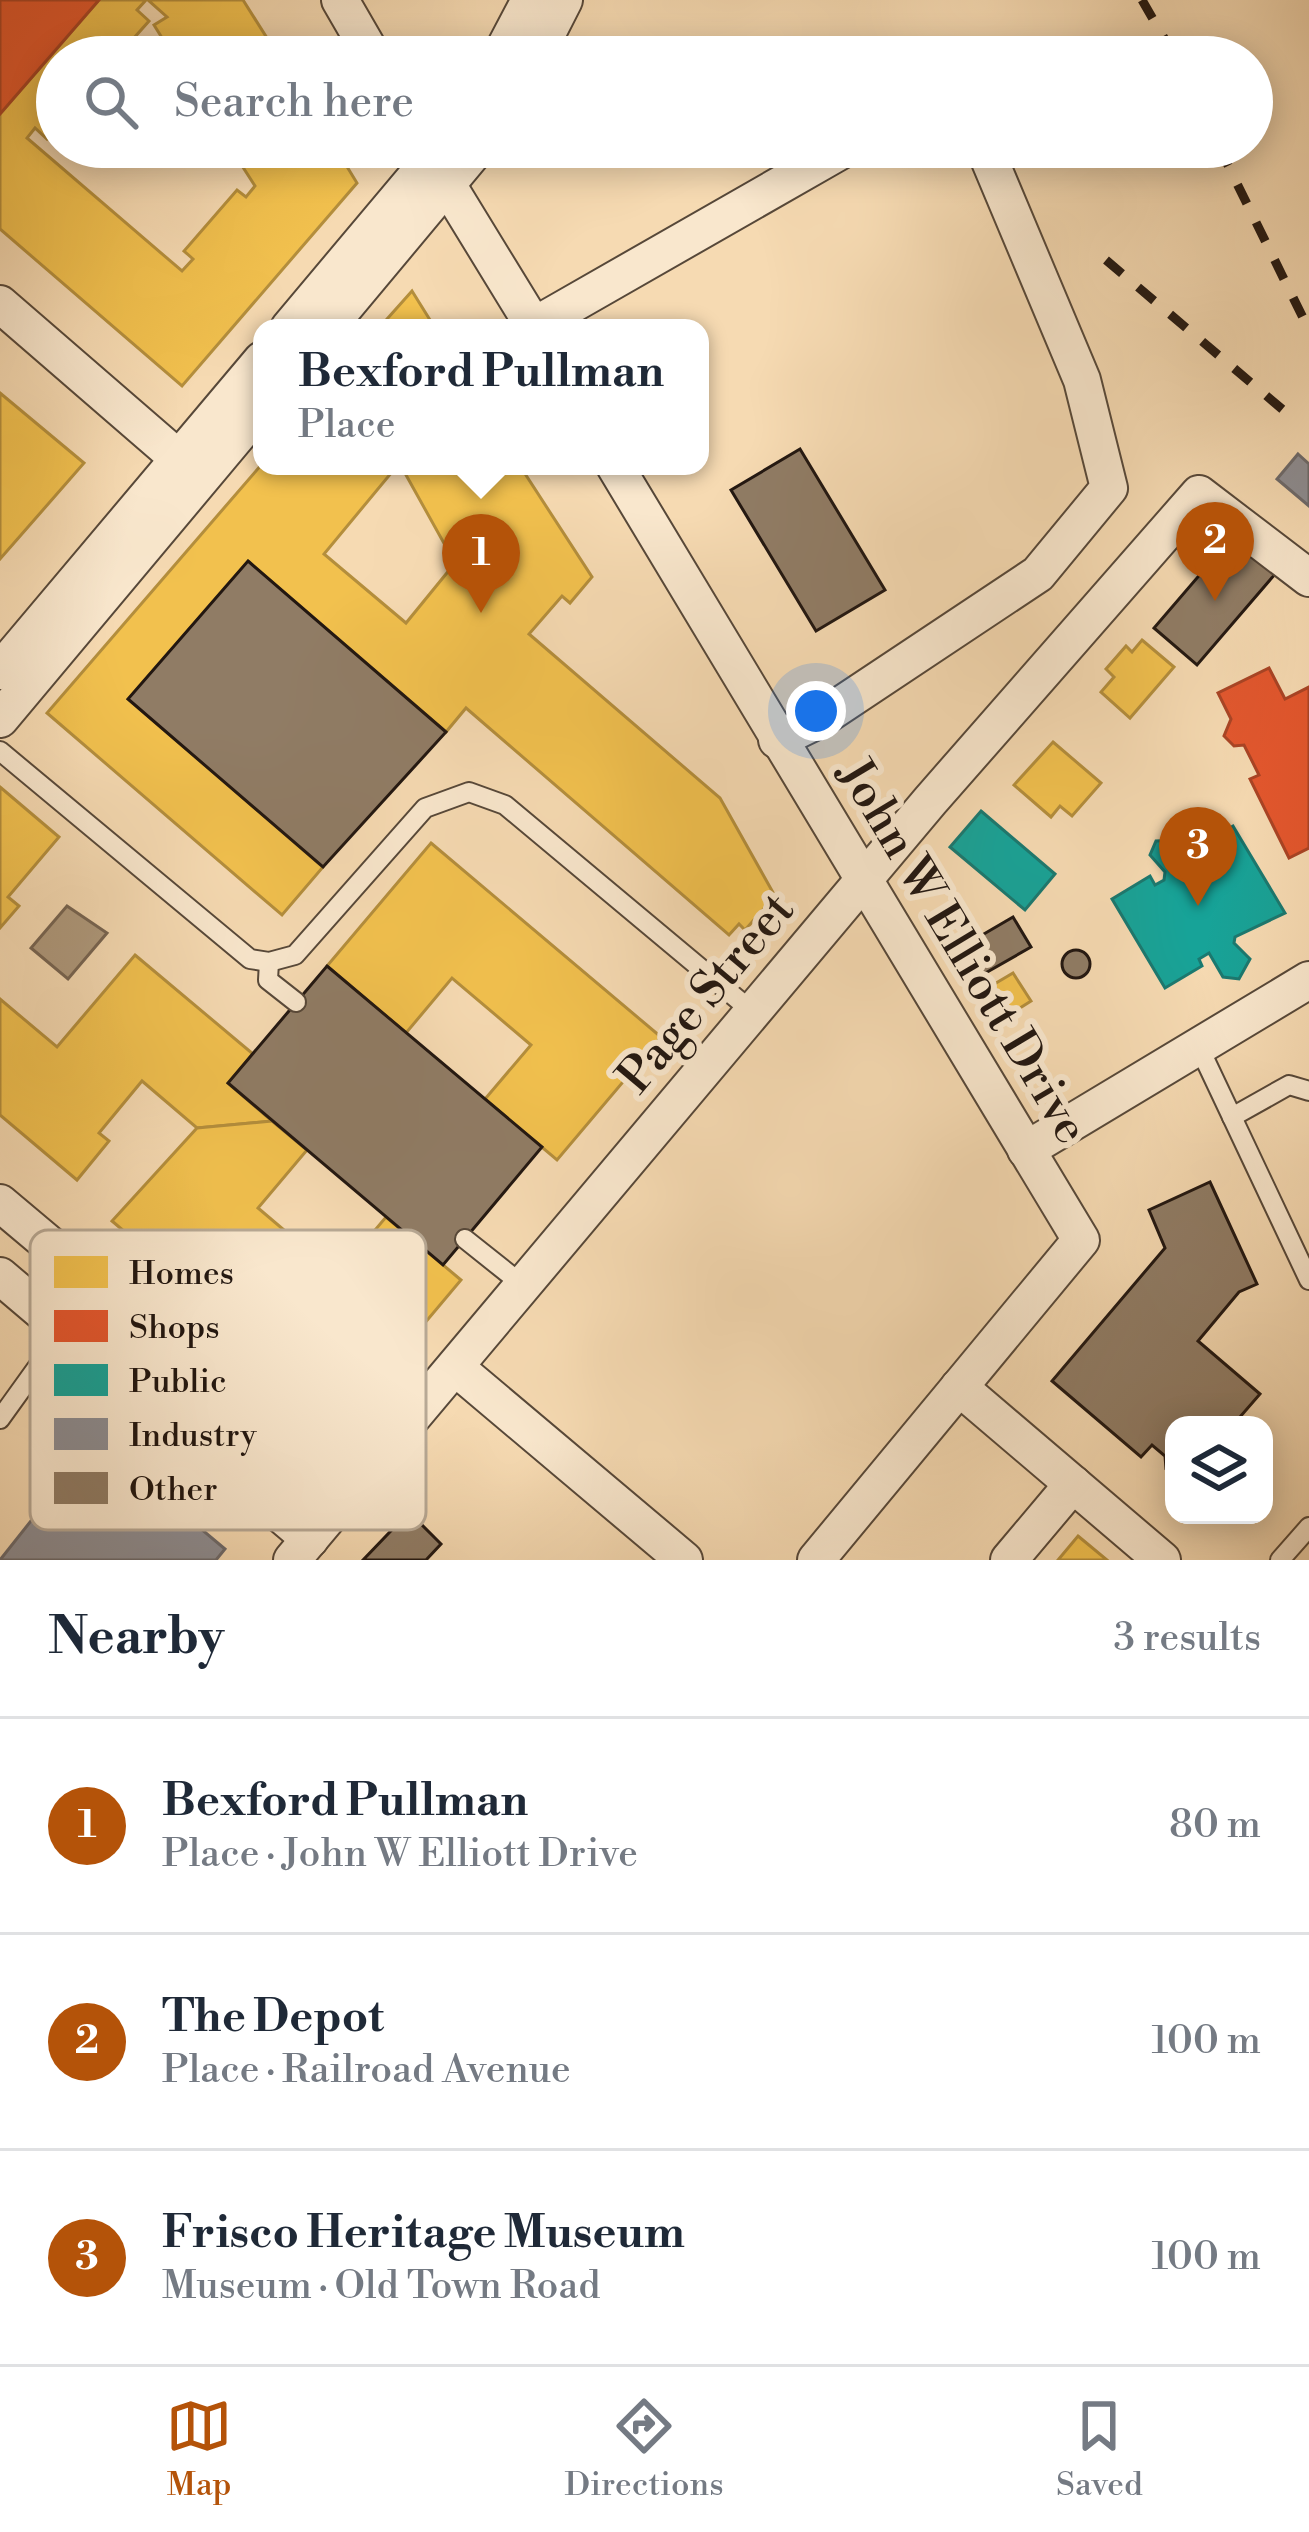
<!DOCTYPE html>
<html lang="en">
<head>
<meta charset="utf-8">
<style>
	:root { --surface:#fff; --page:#f2f2f3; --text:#1f2937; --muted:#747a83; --line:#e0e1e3; --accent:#b45309 }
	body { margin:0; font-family:"Libre Bodoni",serif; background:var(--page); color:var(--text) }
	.controls { position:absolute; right:36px; bottom:36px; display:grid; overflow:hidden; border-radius:24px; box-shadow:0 6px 30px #0003 }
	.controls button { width:108px; height:108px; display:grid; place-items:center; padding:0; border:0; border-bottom:3px solid var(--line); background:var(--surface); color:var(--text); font:60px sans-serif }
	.you { position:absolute; left:816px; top:711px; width:42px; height:42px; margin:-30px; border:9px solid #fff; border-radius:50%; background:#1a73e8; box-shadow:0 0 0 18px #1a73e833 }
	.badge { display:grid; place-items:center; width:78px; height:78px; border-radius:50%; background:var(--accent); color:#fff; font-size:39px; font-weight:700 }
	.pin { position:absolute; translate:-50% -99px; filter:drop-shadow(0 3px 6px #0008) }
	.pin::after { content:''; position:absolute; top:63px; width:42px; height:36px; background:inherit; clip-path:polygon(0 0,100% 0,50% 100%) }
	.popup { position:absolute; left:253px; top:319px; width:456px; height:156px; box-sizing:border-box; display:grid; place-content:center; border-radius:24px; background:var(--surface); filter:drop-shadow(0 3px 9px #0005); font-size:39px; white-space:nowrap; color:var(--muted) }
	.popup b { font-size:45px; color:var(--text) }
	.popup::after { content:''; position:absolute; left:50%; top:100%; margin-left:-24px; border:24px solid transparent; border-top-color:var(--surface) }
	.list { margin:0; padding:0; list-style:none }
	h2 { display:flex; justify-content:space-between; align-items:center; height:156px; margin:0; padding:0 48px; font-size:51px }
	h2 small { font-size:39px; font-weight:400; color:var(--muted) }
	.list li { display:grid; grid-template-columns:78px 1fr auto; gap:36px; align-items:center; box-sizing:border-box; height:216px; padding:0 48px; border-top:3px solid var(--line) }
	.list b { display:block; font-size:45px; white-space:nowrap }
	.list p { margin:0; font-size:39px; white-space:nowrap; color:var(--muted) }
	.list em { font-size:39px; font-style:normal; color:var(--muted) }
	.icon { flex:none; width:66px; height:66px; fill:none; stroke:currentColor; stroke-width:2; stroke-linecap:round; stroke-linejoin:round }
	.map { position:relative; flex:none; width:1309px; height:1560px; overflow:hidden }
	.search { position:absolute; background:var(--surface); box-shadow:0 6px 30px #0003; left:36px; right:36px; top:36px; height:132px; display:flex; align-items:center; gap:30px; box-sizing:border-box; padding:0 42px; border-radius:66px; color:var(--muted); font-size:45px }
	.sheet { height:804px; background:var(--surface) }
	nav { display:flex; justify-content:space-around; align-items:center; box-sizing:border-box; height:168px; border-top:3px solid var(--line); background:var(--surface); font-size:33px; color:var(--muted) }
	nav a { display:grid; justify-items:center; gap:6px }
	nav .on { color:var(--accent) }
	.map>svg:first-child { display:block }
</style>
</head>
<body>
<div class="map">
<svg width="1309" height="1560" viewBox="0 0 1309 1560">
	<rect width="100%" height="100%" fill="#f6dab2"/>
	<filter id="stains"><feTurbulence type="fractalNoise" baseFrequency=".00167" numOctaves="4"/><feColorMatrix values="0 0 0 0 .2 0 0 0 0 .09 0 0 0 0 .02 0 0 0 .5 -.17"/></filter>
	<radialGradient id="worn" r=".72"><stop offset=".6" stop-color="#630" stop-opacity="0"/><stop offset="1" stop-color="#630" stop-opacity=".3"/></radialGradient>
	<!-- water -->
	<polygon fill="#ae987b" stroke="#766451" stroke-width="3" points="67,906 107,933 68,979 31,948"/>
	<!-- homes -->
	<g fill="#f2c14e" stroke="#b48e3c" stroke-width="3">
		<polygon points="99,0 146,0 137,10 149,21 117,57 57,57 57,127 47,139 35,128 27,138 182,271 193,259 184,251 237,190 246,197 255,186 230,147 335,147 357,183 182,386 0,229 0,114"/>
		<polygon points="148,0 243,0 279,57 174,57 154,25 167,17"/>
		<polygon points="412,291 435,328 379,328"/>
		<polygon points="0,393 84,463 0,559"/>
		<polygon points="262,464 397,466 324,554 406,623 455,563 401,466 520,466 592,577 570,603 562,596 529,634 720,798 775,896 745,930 739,924 729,935 466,708 446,732 248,561 128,699 323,867 282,915 47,713"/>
		<polygon points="1142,640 1174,667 1130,718 1101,692 1114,677 1106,669 1126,646 1132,652"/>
		<polygon points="1053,742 1101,783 1072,816 1060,806 1051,817 1014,785"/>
		<polygon points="0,787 59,837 8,897 19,906 0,928"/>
		<polygon points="431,843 661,1037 557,1160 485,1099 531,1045 452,978 406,1033 327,966"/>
		<polygon points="135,955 253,1054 228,1083 272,1121 197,1128 142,1081 99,1133 109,1141 77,1180 0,1115 0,999 57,1047"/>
		<polygon points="1013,973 1031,1001 1009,1015 991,986"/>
		<polygon points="272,1121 307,1150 258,1208 337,1275 386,1217 461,1280 345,1418 112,1221 197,1128"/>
		<polygon points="1078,1536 1107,1560 1058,1560"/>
	</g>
	<!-- shops -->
	<g fill="#e4572e" stroke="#aa4425" stroke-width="3">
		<polygon points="0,0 99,0 0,114"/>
		<polygon points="1269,668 1285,699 1309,687 1309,848 1289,858 1250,779 1259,775 1244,745 1234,746 1224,736 1231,719 1218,693"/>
	</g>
	<!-- public -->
	<g fill="#17a398" stroke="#1a7970" stroke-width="3">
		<polygon points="981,811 1055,874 1025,910 950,847"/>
		<polygon points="1233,826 1285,913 1235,937 1234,943 1250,959 1239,979 1223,977 1209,953 1199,959 1202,966 1165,988 1112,899 1150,876 1155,885 1164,880 1165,872 1150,855 1156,841 1179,840 1185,861 1192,863 1203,856 1198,847"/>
	</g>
	<!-- industry -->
	<g fill="#8d8d92" stroke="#6d6a6b" stroke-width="3">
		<polygon points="1298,454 1309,464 1309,506 1277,479"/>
		<polygon points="95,1440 225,1549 216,1560 0,1560"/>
	</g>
	<!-- building -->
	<g fill="#907c65" stroke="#221711" stroke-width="3">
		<polygon points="800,449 885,590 816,631 731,490"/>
		<polygon points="1233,536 1276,573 1197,665 1154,628"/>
		<polygon points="248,561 446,732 323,867 128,699"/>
		<polygon points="1013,917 1031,947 982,975 965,945"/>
		<circle cx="1076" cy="964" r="14"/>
		<polygon points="327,966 542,1147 443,1265 228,1083"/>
		<polygon points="1210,1182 1257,1284 1239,1292 1198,1341 1260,1394 1233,1425 1174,1425 1174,1476 1166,1469 1165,1456 1152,1445 1141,1457 1052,1381 1165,1248 1149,1210"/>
		<polygon points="409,1512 441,1544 426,1560 363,1560"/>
	</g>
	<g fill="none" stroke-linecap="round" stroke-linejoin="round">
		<!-- lane casing -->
		<g stroke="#574839" stroke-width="22">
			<g id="lane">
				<polyline points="0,751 250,959 269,962 295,955 425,808 469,792 505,805 754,1013"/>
				<polyline points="269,962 268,980 296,1002"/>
				<polyline points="1198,1045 1309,1280"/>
				<polyline points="1232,1117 1289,1085 1309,1091"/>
				<polyline points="465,1239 524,1286"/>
				<polyline points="0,1419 64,1330"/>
				<polyline points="1280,1560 1309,1527"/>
			</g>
		</g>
		<!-- street casing -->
		<g stroke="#574839" stroke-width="40">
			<g id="street">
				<polyline points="340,0 373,57"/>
				<polyline points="500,57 530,0"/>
				<polyline points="535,57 564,0"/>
				<polyline points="437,168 535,328"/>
				<polyline points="0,304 194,472"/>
				<polyline points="534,326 847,147"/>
				<polyline points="289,328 441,147"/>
				<polyline points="327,328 478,147"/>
				<polyline points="615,466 1081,1240 816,1560"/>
				<polyline points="0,671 262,360"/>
				<polyline points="0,719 262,406"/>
				<polyline points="777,740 820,719 1038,574 1109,488 1082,380 984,147"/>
				<polyline points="1026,1150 1309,980"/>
				<polyline points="0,1203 347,1495"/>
				<polyline points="0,1276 310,1539"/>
				<polyline points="455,1367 684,1560"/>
				<polyline points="959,1387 1162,1560"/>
				<polyline points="292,1560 930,801 1199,494 1309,578"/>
				<polyline points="1009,1560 1073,1484"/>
			</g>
		</g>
		<!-- lane -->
		<use href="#lane" stroke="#f9e7cd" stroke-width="18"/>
		<!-- street -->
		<use href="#street" stroke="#f9e7cd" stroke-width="36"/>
		<!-- rail -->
		<g stroke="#221711" stroke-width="9" stroke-dasharray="21 21" stroke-linecap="butt">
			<polyline points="1142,0 1175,57"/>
			<polyline points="1219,147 1309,330"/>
			<polyline points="1106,260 1295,420"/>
		</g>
	</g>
	<g text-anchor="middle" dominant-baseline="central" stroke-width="12" stroke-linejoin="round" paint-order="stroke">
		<!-- street labels -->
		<g font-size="48" fill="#221711" stroke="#f9e7cd">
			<text transform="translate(962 952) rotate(59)">John W Elliott Drive</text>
			<text transform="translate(707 994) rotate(-50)">Page Street</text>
		</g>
	</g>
	<!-- legend -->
	<rect x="30" y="1230" width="396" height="300" rx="18" fill="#f9e7cd" stroke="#b8a995" stroke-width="3"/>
	<rect x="54" y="1256" width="54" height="32" fill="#f2c14e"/>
	<rect x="54" y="1310" width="54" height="32" fill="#e4572e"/>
	<rect x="54" y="1364" width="54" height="32" fill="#17a398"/>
	<rect x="54" y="1418" width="54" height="32" fill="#8d8d92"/>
	<rect x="54" y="1472" width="54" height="32" fill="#907c65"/>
	<g font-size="33" fill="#221711">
		<text x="129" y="1284">Homes</text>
		<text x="129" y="1338">Shops</text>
		<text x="129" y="1392">Public</text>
		<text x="129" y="1446">Industry</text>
		<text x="129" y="1500">Other</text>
	</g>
	<rect width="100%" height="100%" filter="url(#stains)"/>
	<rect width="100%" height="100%" fill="url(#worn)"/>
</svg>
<div class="controls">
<button><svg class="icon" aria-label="layers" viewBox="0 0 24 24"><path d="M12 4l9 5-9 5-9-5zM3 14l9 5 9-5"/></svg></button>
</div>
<div class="you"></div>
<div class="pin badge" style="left:481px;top:613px">1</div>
<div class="popup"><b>Bexford Pullman</b>Place</div>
<div class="pin badge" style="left:1215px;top:601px">2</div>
<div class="pin badge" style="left:1198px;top:906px">3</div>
<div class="search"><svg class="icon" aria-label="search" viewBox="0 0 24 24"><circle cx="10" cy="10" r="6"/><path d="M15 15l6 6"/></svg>Search here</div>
</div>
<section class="sheet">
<h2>Nearby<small>3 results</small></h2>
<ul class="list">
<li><span class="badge">1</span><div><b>Bexford Pullman</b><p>Place · John W Elliott Drive</p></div><em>80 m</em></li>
<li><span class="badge">2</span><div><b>The Depot</b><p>Place · Railroad Avenue</p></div><em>100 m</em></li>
<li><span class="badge">3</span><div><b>Frisco Heritage Museum</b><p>Museum · Old Town Road</p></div><em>100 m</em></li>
</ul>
</section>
<nav>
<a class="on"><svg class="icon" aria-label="map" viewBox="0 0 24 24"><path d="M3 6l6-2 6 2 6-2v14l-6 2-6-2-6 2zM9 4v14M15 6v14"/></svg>Map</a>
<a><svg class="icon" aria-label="directions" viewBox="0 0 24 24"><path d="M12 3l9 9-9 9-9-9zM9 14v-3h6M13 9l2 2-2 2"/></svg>Directions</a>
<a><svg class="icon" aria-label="saved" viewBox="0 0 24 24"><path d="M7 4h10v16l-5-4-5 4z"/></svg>Saved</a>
</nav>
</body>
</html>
